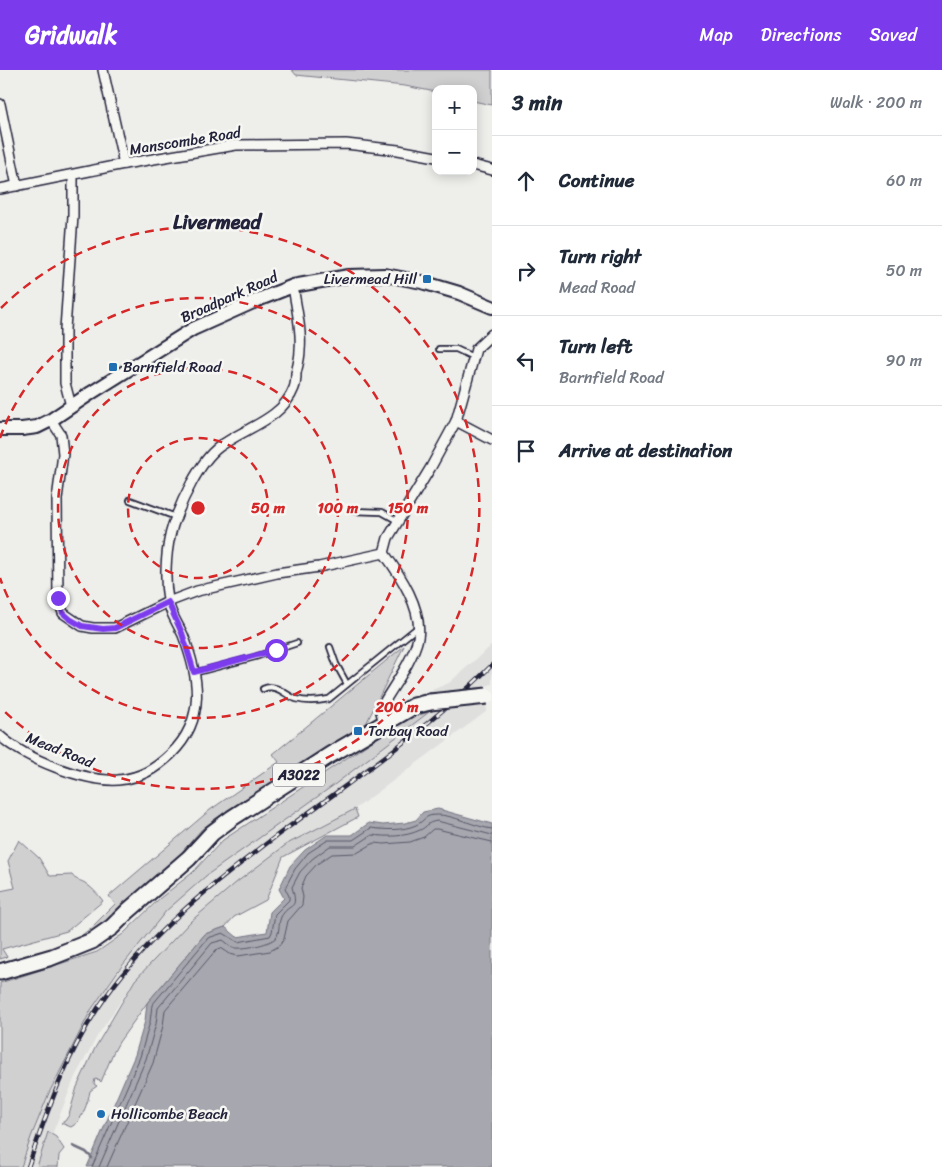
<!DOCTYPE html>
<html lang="en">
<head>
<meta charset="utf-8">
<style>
	:root { --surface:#fff; --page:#f2f2f3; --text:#1f2937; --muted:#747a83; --line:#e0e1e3; --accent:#7c3aed }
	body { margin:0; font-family:Sriracha,sans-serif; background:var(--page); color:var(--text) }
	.controls { position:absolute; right:15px; top:15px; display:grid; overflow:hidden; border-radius:10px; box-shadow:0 2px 12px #0003 }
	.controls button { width:45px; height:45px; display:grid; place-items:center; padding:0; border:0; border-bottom:1px solid var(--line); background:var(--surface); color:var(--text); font:25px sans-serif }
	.stop { position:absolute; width:15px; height:15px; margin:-11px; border:4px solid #7c3aed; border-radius:50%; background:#fff }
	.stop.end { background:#7c3aed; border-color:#fff; box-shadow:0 1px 5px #0008 }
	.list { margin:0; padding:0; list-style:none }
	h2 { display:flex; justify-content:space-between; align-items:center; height:65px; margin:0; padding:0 20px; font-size:21px }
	h2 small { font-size:16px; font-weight:400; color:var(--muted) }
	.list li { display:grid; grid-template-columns:32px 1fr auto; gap:15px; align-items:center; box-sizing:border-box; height:90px; padding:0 20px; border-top:1px solid var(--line) }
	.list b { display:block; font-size:19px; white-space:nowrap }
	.list p { margin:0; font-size:16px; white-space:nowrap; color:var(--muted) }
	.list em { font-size:16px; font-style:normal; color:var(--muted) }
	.icon { flex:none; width:28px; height:28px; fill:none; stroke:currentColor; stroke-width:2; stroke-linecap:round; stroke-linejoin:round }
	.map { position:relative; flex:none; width:492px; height:1097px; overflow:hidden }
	header { display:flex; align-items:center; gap:30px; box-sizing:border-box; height:70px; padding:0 25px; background:var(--accent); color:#fff }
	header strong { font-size:24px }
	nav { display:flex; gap:28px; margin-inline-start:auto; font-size:18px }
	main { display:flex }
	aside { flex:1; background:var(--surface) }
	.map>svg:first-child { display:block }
</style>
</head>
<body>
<header>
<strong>Gridwalk</strong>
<nav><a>Map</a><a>Directions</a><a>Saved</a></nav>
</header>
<main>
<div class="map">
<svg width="492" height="1097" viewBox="0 0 492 1097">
	<rect width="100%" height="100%" fill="#eeeeeb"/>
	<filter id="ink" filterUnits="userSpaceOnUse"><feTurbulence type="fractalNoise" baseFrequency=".02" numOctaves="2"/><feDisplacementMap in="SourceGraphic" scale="10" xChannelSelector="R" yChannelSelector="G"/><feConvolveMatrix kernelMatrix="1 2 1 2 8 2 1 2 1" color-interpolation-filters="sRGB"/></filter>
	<g filter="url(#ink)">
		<!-- built -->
		<polygon fill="#dfdfde" points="492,575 492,614 483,617 487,641 355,739 287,774 135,910 98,965 75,1007 39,1097 21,1097 31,1067 49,1023 91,940 137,877 144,845 159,829 192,803 223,770 386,662 412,647 429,642 432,620 449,613"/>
		<!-- green -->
		<g fill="#d0d0d1" stroke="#797986">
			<polygon points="292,0 492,0 492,35 473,31 473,19 436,19 436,22 405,16 296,5"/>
			<polygon points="404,576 366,654 215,749 201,760 176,789 101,857 73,872 91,858 115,834 109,826 210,740 279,692 273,684"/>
			<polygon points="429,642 334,715 207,805 166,841 118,901 91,940 49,1023 31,1067 21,1097 0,1097 0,913 97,882 123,864 159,829 192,803 223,770 386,662 412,647"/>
			<path d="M355 739 358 747 283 787 266 830 234 847 225 857 205 864 147 933 119 972 113 983 101 1012 99 1010 95 1009 94 1014 97 1016 90 1021C88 1032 82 1052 71 1057L61 1053 65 1051 69 1045 77 1017 95 978 135 910 191 851 237 812 287 774Z"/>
			<path d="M19 770 39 788 50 806 72 805C75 810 80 810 85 813 92 818 98 824 103 831L67 861 2 879 7 887 0 889V821L15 818 8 791Z"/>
			<polygon points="48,1062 56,1067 64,1079 59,1085 58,1097 37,1097"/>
		</g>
		<!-- water -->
		<polygon fill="#a7a7af" stroke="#727281" points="438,739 492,754 492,1097 87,1097 135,985 145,951 147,933 205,864 225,857 237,867 267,862 270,842 284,828 279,819 290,796 305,780 327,765 352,765 369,753 383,755 405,753 416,750 423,742"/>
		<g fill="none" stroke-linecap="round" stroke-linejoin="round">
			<!-- shore -->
			<g stroke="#575769" stroke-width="1">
				<path d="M92 1097 140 987 150 952 152 935 208 868 223 863 238 872 270 866 272 862 275 844 289 830V826L285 818 295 799 308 783 328 770H353L371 758C385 760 403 761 416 755 425 751 424 745 436 745 452 744 475 757 492 759"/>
				<path d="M99 1097 146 989 156 954 158 938 212 873 223 870C227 873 231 877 236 878 245 879 273 874 277 866 280 861 278 853 281 847 290 831 299 842 292 817L300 802 312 789 330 776H355L372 765C387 767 406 767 420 760 429 756 425 753 437 751L492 765"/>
				<polyline points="107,1097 153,993 163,956 165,940 216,880 221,878 230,884 238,886 270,881 279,876 284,869 288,851 302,835 303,827 301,818 306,806 317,794 332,784 357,783 374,773 384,774 410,772 424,767 433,759 437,759 492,772"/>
			</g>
			<!-- stream -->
			<polyline stroke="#727281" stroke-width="2.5" points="73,1076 86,1082 92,1088"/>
			<!-- lane casing -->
			<g stroke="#22223b" stroke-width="8">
				<g id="lane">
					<polyline points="439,279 456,279 473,287"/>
					<polyline points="130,430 176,447"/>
					<polyline points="352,441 382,442 398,451"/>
					<polyline points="330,577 336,594 347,614"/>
					<polyline points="194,603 255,587 297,573"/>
					<path d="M263 619C276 613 285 625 296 629 306 632 319 631 329 629L418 557"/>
				</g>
			</g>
			<!-- street casing -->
			<g stroke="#22223b" stroke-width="12">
				<g id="street">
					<polyline points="103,0 124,94"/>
					<polyline points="0,34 17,116"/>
					<polyline points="473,95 492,100"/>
					<polyline points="0,119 124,94 236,75 346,74 398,80 436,87"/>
					<polyline points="71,336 65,313 65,259 73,146 73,105"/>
					<polyline points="51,350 61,365 63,384 57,429 58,528 63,543 82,556 93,558 115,558 168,532 197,521 277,503 319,497 384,483"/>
					<polyline points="456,351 492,370"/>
					<path d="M384 654 381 642 383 634C394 615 413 590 418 568 423 539 400 505 384 483L388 468 431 397 456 351 476 279 492 264"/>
					<path d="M0 666C26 689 84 712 118 710 141 708 155 699 171 684 207 649 199 606 183 565 178 554 169 542 168 530 164 508 166 476 173 455 181 432 199 392 219 377 244 358 282 350 294 318 296 313 296 307 296 303 298 295 300 288 300 280 302 260 296 237 293 216"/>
				</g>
			</g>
			<!-- secondary casing -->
			<g stroke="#22223b" stroke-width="16">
				<polyline id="secondary" points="0,359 22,359 37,357 51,350 91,323 193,259 260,229 293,216 349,206 385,205 422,212 459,223 492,237"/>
			</g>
			<!-- primary casing -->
			<g stroke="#22223b" stroke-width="19">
				<polyline id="primary" points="0,902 52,887 92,871 112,857 128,841 189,788 212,763 232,748 330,685 414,636 430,632"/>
			</g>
			<!-- lane -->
			<use href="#lane" stroke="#f6f6f2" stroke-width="4.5"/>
			<!-- street -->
			<use href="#street" stroke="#f6f6f2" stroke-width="9"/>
			<!-- secondary -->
			<use href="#secondary" stroke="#f6f6f2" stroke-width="12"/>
			<!-- primary -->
			<use href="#primary" stroke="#f6f6f2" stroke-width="15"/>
			<!-- rail casing -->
			<g stroke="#22223b" stroke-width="4.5">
				<path id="rail" d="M28 1097C47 1042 65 988 98 938 147 864 209 817 279 764 352 711 428 659 492 595"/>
			</g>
			<!-- rail -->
			<use href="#rail" stroke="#f6f6f2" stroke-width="2.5" stroke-dasharray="8" stroke-linecap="butt"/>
			<!-- primary-bridge casing -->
			<g stroke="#22223b" stroke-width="19" stroke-linecap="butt">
				<polyline id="primary-bridge" points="430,632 487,626"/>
			</g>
			<!-- primary-bridge -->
			<use href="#primary-bridge" stroke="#f6f6f2" stroke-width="15"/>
		</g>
	</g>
	<g fill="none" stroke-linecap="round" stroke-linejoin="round" filter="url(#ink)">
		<!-- route -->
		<polyline stroke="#7c3aed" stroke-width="6" points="58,528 63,543 70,549 82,556 103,559 115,558 168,532 182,563 194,602 276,580"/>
	</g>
	<!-- distance rings -->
	<g fill="none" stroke="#d62828" stroke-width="2.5" stroke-dasharray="9 6">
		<circle cx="198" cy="438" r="70"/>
		<circle cx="198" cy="438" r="140"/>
		<path d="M0 368A210 210 0 1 1 0 508"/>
		<path d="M1 238A281 281 0 1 1 1 638"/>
	</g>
	<!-- markers -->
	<g fill="#1f6fb2" stroke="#f6f6f2" stroke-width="2">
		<rect x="422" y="204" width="10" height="10" rx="2.5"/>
		<rect x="108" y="292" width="10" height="10" rx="2.5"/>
		<rect x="353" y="656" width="10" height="10" rx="2.5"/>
		<circle cx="101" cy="1044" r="5"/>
	</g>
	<g text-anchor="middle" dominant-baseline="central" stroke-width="5" stroke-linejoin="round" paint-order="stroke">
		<!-- shield labels -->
		<rect fill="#f6f6f2" stroke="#626272" stroke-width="1" x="273" y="693.5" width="52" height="23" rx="4"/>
		<g font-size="14" font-weight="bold" fill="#22223b">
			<text x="299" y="705">A3022</text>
		</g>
		<!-- street labels -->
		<g font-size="15" fill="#22223b" stroke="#f6f6f2">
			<text transform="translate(185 71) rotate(-9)">Manscombe Road</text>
			<text transform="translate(229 227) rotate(-24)">Broadpark Road</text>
			<text transform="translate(60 680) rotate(22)">Mead Road</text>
		</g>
		<!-- poi labels -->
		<g font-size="15" fill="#22223b" stroke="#f6f6f2" text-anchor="start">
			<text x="417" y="209" text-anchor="end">Livermead Hill</text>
			<text x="123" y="297">Barnfield Road</text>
			<text x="368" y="661">Torbay Road</text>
			<text x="111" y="1044">Hollicombe Beach</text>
		</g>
		<!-- district labels -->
		<g font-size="20" font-weight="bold" fill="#22223b" stroke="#f6f6f2">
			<text x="217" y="152">Livermead</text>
		</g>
	</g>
	<circle cx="198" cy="438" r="8" fill="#d62828" stroke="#f6f6f2" stroke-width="2.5"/>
	<g font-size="15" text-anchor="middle" font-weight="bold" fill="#d62828" stroke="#f6f6f2" stroke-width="5" stroke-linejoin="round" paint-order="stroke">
		<text x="268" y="443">50 m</text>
		<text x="338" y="443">100 m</text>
		<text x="408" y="443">150 m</text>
		<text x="397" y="642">200 m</text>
	</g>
</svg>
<div class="controls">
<button>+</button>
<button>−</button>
</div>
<div class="stop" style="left:276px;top:580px"></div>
<div class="stop end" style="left:58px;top:528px"></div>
</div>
<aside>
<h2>3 min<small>Walk · 200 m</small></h2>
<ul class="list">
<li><svg class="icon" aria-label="ahead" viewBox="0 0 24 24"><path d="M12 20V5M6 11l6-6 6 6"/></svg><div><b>Continue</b></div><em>60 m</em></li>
<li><svg class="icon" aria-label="right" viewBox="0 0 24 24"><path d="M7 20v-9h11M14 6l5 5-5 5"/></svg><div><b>Turn right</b><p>Mead Road</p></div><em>50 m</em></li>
<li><svg class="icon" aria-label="left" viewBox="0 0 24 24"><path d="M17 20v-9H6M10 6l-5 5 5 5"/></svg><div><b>Turn left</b><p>Barnfield Road</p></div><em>90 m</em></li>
<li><svg class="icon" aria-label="arrive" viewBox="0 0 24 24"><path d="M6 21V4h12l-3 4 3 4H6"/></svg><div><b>Arrive at destination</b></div></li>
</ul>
</aside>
</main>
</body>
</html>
